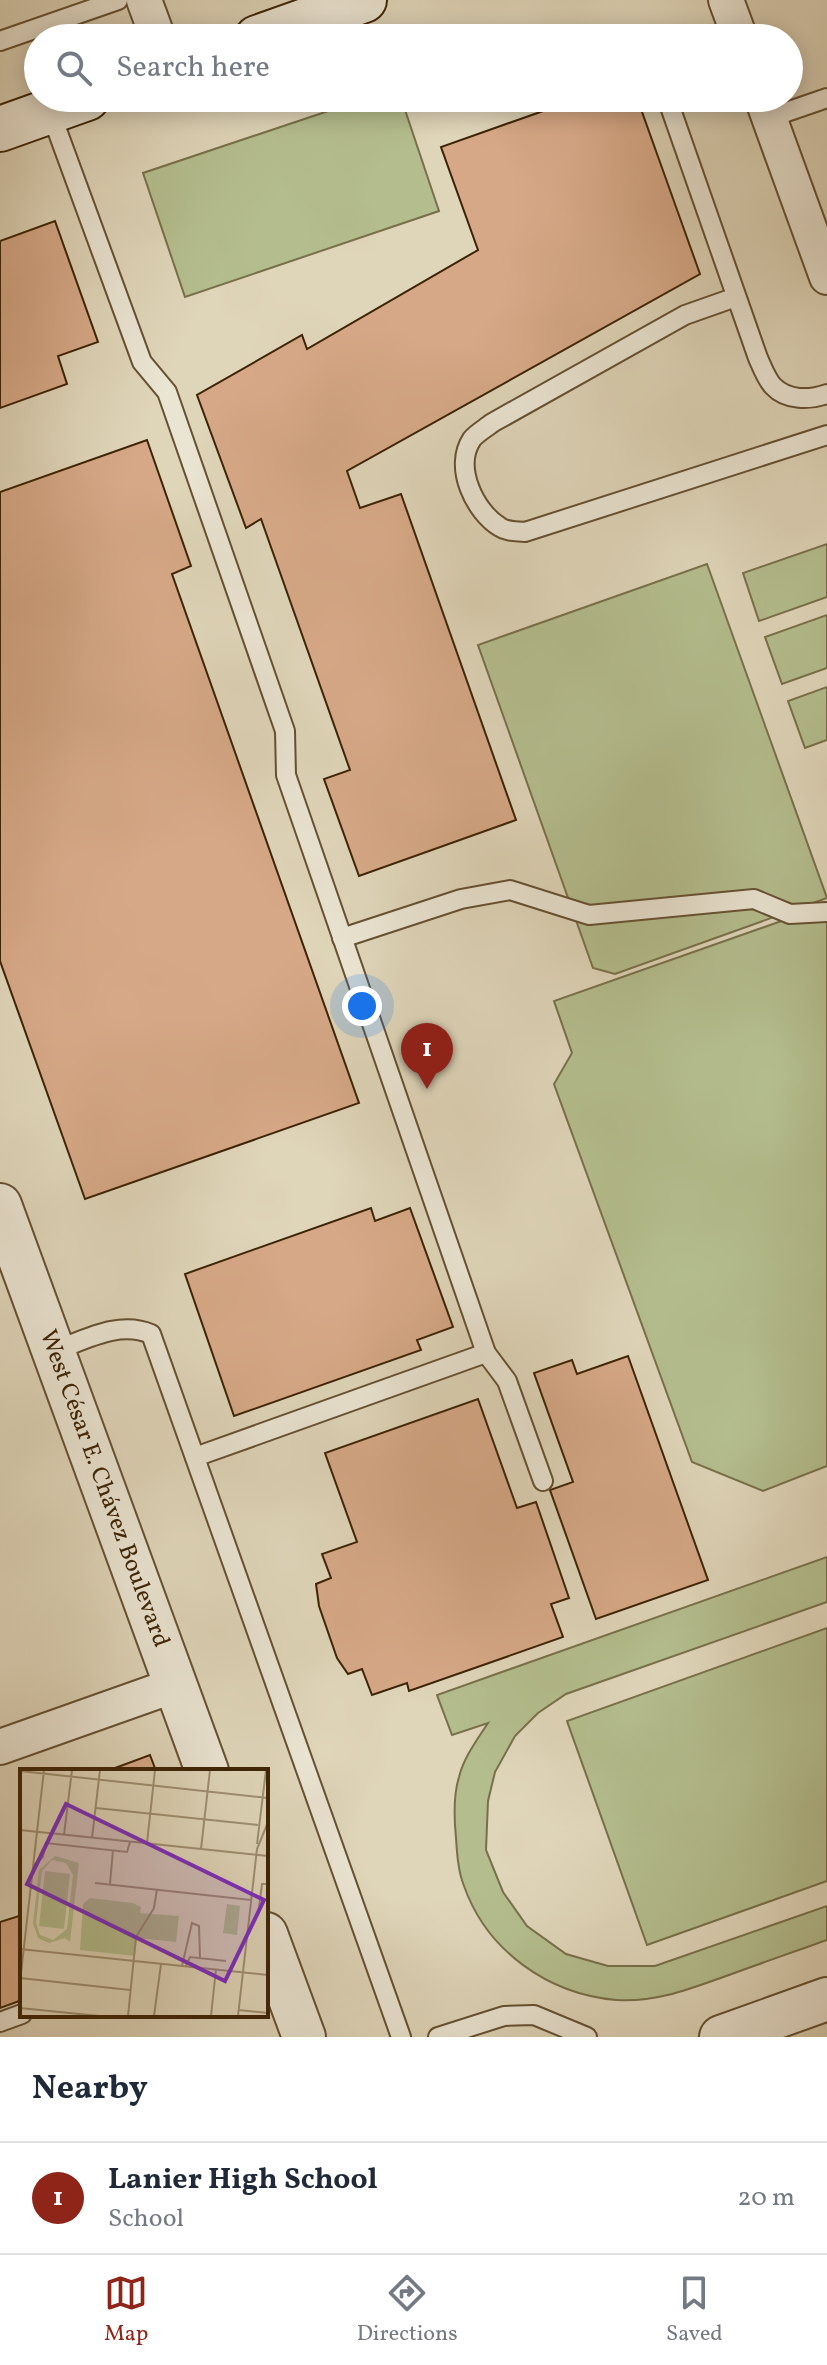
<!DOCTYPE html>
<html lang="en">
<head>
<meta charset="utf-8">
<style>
	:root { --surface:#fff; --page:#f6f6f7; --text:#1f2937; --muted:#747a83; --line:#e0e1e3; --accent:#8f2418 }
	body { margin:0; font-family:Vollkorn,serif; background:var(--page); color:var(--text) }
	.you { position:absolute; left:362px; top:1006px; width:28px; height:28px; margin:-20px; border:6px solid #fff; border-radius:50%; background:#1a73e8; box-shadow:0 0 0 12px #1a73e833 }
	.badge { display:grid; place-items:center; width:52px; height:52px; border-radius:50%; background:var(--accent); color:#fff; font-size:26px; font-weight:700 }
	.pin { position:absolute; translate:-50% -66px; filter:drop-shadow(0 2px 4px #0008) }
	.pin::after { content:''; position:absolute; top:42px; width:28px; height:24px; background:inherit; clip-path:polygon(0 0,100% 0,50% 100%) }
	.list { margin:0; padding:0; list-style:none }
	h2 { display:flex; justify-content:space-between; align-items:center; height:104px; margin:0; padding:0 32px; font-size:34px }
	h2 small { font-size:26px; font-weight:400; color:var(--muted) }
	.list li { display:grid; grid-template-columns:52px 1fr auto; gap:24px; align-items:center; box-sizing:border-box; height:112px; padding:0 32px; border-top:2px solid var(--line) }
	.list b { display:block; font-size:30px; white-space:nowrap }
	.list p { margin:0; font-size:26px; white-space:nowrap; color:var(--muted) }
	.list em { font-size:26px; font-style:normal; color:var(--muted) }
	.icon { flex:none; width:44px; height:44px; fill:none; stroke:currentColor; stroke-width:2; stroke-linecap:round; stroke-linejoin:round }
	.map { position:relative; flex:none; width:827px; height:2037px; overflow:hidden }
	.search { position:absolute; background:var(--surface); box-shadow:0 4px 20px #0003; left:24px; right:24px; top:24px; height:88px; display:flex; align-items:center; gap:20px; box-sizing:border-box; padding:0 28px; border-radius:44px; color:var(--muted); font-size:30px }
	.sheet { height:216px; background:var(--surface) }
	nav { display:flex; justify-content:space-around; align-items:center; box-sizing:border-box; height:112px; border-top:2px solid var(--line); background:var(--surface); font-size:22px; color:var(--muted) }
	nav a { display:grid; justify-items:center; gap:4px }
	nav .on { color:var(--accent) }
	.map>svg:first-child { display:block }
</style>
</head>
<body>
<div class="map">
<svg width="827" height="2037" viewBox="0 0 827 2037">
	<rect width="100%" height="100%" fill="#dfd5b9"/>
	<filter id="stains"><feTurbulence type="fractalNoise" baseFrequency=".0025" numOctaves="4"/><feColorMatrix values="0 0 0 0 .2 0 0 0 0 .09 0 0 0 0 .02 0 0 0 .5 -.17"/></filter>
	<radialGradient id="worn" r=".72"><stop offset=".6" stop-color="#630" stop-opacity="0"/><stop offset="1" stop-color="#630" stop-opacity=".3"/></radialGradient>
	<!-- green -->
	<g fill="#b4bd8e" stroke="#78704a" stroke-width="2">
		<polygon points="367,98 401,98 439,211 185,297 143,173"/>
		<polygon points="827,544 827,597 759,621 743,573"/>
		<polygon points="707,564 827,898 615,974 593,968 478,645"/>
		<polygon points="827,615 827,668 782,684 765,637"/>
		<polygon points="827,687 827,740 805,748 788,701"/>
		<polygon points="827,905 827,1466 763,1491 692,1462 554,1084 572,1053 554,1001"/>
		<path d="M827 1557V1602L566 1694 538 1713 515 1736 495 1772 488 1801 486 1850 503 1892 527 1926 566 1954 608 1966H655L827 1906V1940C794 1952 761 1963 729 1975 692 1988 656 2003 616 2000 548 1994 487 1951 464 1886 458 1871 457 1853 456 1838 454 1818 453 1796 459 1777 464 1757 477 1740 488 1723L452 1735 437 1695Z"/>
		<polygon points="827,1628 827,1881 647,1945 567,1721"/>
	</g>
	<!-- building -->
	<g fill="#d6a887" stroke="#3c2305" stroke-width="2">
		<polygon points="580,98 637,98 700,274 347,471 360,508 401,494 516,820 359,876 324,779 350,770 261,519 246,528 197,395 302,335 307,349 478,250 441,147"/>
		<polygon points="55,221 98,342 58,356 67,384 0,408 0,241"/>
		<polygon points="147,440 191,566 172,574 359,1103 85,1199 0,961 0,492"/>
		<polygon points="371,1208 375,1221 410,1208 453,1327 417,1340 421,1350 234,1416 185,1274"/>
		<polygon points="628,1356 708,1580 596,1619 550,1490 573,1482 534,1373 572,1360 577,1374"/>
		<polygon points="478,1399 517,1508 536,1502 569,1598 551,1604 563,1637 409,1691 407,1683 372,1695 362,1669 348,1674 337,1658 319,1606 316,1584 331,1578 322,1554 357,1542 325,1453"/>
		<polygon points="150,1755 156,1771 107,1771"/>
		<polygon points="22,1915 22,2000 0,2008 0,1922"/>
	</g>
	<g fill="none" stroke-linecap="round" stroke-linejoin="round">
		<!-- service casing -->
		<g stroke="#655032" stroke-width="22">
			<g id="service">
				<polyline points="0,41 118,0"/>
				<path d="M667 98 758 358C762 367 767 380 773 386 787 401 810 400 827 394"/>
				<polyline points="50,111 142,362 167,392 285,731 286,775 486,1353 507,1381 543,1481"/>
				<polyline points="769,118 827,98"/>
				<path d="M736 297 685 315 492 423C486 428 477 433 472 439 453 467 475 512 500 527 507 532 517 531 525 532L827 435"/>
				<polyline points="342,938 461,899 510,890 589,915 754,899 790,914 827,912"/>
				<path d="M54 1351C85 1340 119 1320 151 1334L401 2037"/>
				<polyline points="195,1457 486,1353"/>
				<polyline points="0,2022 22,2014"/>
				<polyline points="438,2037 504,2016 534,2015 587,2037"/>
			</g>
		</g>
		<!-- minor casing -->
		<g stroke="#655032" stroke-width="38">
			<g id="minor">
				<polyline points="144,0 158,38"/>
				<polyline points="726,0 740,38"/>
				<polyline points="762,98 827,277"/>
				<polyline points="0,1747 175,1685"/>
			</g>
		</g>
		<!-- tertiary casing -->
		<g stroke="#655032" stroke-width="46">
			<g id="tertiary">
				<path id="s1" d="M0 1205 207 1771"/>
				<polyline points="266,1934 304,2037"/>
				<polyline points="721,2037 827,1999"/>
			</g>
		</g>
		<!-- secondary casing -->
		<g stroke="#3c2305" stroke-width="48">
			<g id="secondary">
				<polyline points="257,38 364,0"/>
				<polyline points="0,129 87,98"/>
			</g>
		</g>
		<!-- service -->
		<use href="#service" stroke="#eae4d2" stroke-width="18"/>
		<!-- minor -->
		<use href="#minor" stroke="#eae4d2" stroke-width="34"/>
		<!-- tertiary -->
		<use href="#tertiary" stroke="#eae4d2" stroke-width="42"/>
		<!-- secondary -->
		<use href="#secondary" stroke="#eae4d2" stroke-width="44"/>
	</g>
	<g text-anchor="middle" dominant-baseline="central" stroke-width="6" stroke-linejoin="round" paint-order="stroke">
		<!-- street labels -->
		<g font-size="24" fill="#3c2305" stroke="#eae4d2">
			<text stroke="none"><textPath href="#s1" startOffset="302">West César E. Chávez Boulevard</textPath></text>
		</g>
	</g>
	<!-- overview -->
	<g transform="translate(20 1769)">
		<rect width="248" height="248" fill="#dfd5b9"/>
		<path d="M35 87 59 94 50 173 45 169 29 174 18 169 13 154 19 101ZM32 91 46 94 53 106 47 160 33 171 20 166 16 154 22 102ZM25 102 50 105 44 160 19 157ZM70 129 113 134 121 138 120 144 159 147 156 173 117 169 115 187 60 181 63 135ZM207 135 220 137 217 166 203 164Z" fill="#b4bd8e" fill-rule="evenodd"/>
		<path fill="none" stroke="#9e8e71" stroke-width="2" d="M0 2 248 29M76 39 238 56M0 61 248 87M44 66 52 1M72 69 80 1M127 74 135 1M237 75 246 1M181 80 190 1M14 96 23 88 26 74 107 83 110 73M75 114 231 131M90 115 93 81M238 146 242 115H248M0 180 248 206M162 197 172 154 179 157 180 189M166 197 170 188 206 192M0 209 110 221M0 213 24 1M0 239 79 247M218 241 248 244M108 247 116 168 134 139 137 120M134 247 141 195M191 247 196 200M218 247 237 80 248 53"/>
		<path fill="#7b2cbf" fill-opacity="0.15" stroke="#7b2cbf" stroke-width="4" d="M46 35 244 131 205 212 7 115Z"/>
		<rect width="248" height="248" fill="none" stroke="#3c2305" stroke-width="4"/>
	</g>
	<rect width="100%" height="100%" filter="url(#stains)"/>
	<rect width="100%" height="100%" fill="url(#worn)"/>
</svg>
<div class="you"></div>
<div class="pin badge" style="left:427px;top:1089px">1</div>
<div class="search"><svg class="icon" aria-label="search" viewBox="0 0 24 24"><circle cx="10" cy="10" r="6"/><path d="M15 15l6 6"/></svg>Search here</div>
</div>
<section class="sheet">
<h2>Nearby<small></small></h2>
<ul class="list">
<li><span class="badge">1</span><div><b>Lanier High School</b><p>School</p></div><em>20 m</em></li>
</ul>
</section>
<nav>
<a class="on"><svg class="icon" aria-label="map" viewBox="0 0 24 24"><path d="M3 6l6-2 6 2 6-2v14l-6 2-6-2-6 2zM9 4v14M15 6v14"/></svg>Map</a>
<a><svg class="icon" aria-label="directions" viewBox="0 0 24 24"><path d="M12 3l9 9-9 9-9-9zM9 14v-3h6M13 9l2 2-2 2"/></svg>Directions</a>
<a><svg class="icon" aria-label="saved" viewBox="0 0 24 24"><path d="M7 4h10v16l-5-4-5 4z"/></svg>Saved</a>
</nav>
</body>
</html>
